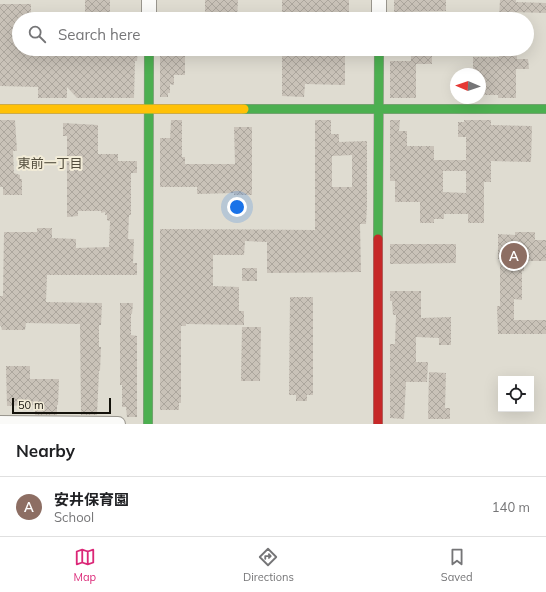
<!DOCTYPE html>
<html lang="en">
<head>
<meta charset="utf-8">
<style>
	:root { --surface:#fff; --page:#f2f2f2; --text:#202124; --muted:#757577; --line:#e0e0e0; --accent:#db2777 }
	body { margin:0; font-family:Mulish,"Noto Sans JP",sans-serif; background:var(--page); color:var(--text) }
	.controls { position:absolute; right:12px; bottom:12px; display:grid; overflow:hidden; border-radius:0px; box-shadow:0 4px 16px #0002 }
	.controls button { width:36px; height:36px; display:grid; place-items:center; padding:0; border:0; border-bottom:1px solid var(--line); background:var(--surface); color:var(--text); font:20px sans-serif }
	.compass { position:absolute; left:450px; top:68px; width:36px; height:36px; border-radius:50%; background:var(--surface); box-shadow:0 4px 16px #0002; rotate:272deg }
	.scale { position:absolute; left:12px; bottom:10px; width:99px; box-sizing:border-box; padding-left:4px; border:2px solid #13110a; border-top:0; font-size:11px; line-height:14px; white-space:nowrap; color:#13110a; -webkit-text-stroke:3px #f2ecd8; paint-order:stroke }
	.you { position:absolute; left:237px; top:207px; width:14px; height:14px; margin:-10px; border:3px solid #fff; border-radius:50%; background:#1a73e8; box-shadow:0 0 0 6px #1a73e833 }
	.badge { display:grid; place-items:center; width:26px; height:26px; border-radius:50%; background:var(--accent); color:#fff; font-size:13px; font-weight:700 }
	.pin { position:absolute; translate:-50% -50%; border:2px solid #fff; box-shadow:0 1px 4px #0006 }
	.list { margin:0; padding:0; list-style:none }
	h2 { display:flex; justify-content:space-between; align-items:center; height:52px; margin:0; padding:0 16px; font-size:17px }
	h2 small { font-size:13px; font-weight:400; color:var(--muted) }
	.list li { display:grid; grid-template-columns:26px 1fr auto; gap:12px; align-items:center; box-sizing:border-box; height:60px; padding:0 16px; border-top:1px solid var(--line) }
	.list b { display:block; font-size:15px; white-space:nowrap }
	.list p { margin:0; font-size:13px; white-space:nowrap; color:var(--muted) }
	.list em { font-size:13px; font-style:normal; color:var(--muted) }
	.icon { flex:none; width:22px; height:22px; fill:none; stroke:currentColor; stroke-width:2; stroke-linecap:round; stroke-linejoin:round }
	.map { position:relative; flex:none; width:546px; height:424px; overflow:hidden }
	.search { position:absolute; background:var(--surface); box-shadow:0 4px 16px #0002; left:12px; right:12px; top:12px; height:44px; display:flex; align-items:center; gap:10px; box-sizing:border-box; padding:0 14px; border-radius:22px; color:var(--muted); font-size:15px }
	.sheet { height:112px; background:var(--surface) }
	nav { display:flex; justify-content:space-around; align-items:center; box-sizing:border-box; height:56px; border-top:1px solid var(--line); background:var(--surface); font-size:11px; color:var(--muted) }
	nav a { display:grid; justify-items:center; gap:2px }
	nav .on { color:var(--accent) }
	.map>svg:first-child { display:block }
</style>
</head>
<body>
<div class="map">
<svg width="546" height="424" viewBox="0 0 546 424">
	<defs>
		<pattern id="building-cross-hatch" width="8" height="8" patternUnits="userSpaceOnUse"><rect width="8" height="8" fill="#c9c2b8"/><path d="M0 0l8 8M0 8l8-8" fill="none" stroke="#aca69d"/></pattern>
	</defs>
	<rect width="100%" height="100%" fill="#dfdcd1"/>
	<!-- building -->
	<g fill="url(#building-cross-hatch)" fill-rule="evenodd">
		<rect x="85" y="0" width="25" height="19"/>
		<polygon points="205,0 238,0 237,19 205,19"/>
		<rect x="282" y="0" width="67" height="19"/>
		<polygon points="394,0 446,0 446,11 394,12"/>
		<polygon points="500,0 516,0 516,2 546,3 546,13 514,12 514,19 499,19"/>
		<polygon points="0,4 31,4 31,19 19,19 19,49 138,49 137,61 135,61 134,98 77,98 67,87 67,98 38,98 38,87 0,86"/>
		<polygon points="160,49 185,49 185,75 174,75 174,85 170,84 170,93 168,93 168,97 160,97"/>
		<polygon points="282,49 327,49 327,52 345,52 345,85 305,84 304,97 282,96"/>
		<polygon points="414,49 432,49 432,64 416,64 416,98 390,98 390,61 411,61 411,50"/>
		<polygon points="499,49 517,49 517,59 528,59 529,69 516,69 516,98 498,98 498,95 480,95 480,74 473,74 473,57 499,57"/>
		<polygon points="0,120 15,120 17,151 13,151 14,173 20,175 20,179 22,179 22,195 3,195 3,187 0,187"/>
		<polygon points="171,120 182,120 182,157 185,157 185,164 235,164 234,127 252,127 252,195 234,195 234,193 197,194 197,187 160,187 160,138 170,138"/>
		<path d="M315 120H331V134H339V142L367 141V206L366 224H360L361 272 267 273V242L245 241 244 255H213V286L239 287V311H244V325L186 324V326H181V403H179V410H160V229L315 230ZM352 155V187H332V156Z"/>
		<path d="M390 120H400L399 131H407V146H434V160H466V137H458V122H464V120H491V125L532 126 531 162 491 161V182H484V223H468V214H444V219H434V223H420V202H395V181H390ZM443 171H466V193L443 192Z"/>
		<polygon points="63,123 98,125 98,154 118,154 118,161 137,161 137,173 131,173 131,215 129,215 128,239 134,239 133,263 137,263 137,275 47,275 46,302 102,303 101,325 99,325 99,347 101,347 100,371 99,371 97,415 81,415 80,324 26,323 25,330 2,330 1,326 0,326 0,296 3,296 4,232 37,232 37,228 52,228 52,238 76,239 76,248 109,247 110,221 107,220 107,215 105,215 105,212 101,213 101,211 78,211 78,216 67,217 67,136 63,136"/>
		<polygon points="515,232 535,232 535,240 546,240 546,261 524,261 524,271 522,271 522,300 514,299 514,320 546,320 546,334 498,334 497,306 500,306 500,259 498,259 498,234 515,235"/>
		<polygon points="390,244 456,244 456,263 390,264"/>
		<rect x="242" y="268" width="15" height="13"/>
		<polygon points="390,291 421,291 421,318 451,317 451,345 439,345 439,338 416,337 416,362 428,362 427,382 406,382 404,419 390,418 390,344 395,344 396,315 393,315 392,301 390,301"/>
		<polygon points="290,297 313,297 313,395 307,395 307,401 296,401 296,395 289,395"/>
		<polygon points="120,303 133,303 132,314 131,314 131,335 137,336 137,417 127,417 126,407 122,407 122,385 120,385"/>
		<polygon points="242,327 261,327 260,381 241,381"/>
		<polygon points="6,366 30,366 30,379 59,379 58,405 57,405 57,415 35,415 35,405 7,406"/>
		<polygon points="429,372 446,373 445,408 450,408 450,419 428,419"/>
	</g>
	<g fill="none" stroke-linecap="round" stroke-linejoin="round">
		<!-- street casing -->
		<g stroke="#98958d" stroke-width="16">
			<g id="street">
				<polyline points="149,19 149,0"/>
				<polyline points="379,19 379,0"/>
				<polyline points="0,423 118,424"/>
			</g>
		</g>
		<!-- fast casing -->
		<g stroke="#98958d" stroke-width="10">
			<g id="fast">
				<polyline points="244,109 546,109"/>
				<polyline points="378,239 379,49"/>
				<polyline points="148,424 149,49"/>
			</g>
		</g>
		<!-- slow casing -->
		<g stroke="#98958d" stroke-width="10">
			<polyline id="slow" points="0,109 244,109"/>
		</g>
		<!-- jam casing -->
		<g stroke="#98958d" stroke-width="10">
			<polyline id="jam" points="378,424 378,239"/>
		</g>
		<!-- street -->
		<use href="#street" stroke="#fafaf8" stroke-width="14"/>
		<!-- fast -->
		<use href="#fast" stroke="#4caf50" stroke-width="9"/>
		<!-- slow -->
		<use href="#slow" stroke="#ffc107" stroke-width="9"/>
		<!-- jam -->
		<use href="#jam" stroke="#c62828" stroke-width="9"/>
	</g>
	<g text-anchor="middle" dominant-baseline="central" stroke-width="4" stroke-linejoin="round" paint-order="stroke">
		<!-- neighbourhood labels -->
		<g font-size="13" fill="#524d3d" stroke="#f2ecd8">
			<text x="50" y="163">東前一丁目</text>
		</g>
	</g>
</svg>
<div class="controls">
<button><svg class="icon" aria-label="locate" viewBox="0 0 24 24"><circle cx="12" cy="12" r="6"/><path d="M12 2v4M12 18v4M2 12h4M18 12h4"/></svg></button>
</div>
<svg class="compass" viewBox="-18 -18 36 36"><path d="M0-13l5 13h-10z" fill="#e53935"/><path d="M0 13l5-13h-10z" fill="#757577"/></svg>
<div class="scale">50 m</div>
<div class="you"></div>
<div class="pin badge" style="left:514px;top:256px;background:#8d6e63">A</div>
<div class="search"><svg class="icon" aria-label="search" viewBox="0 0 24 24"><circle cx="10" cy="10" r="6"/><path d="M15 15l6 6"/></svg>Search here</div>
</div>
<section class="sheet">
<h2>Nearby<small></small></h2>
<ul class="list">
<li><span class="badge" style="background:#8d6e63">A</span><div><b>安井保育園</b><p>School</p></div><em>140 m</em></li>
</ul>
</section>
<nav>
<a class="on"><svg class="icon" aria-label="map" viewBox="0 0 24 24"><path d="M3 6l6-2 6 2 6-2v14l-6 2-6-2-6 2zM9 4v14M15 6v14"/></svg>Map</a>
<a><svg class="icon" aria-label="directions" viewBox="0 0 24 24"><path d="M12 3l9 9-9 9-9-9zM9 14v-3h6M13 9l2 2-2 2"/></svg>Directions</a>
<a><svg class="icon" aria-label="saved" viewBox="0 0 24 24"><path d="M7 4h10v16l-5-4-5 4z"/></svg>Saved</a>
</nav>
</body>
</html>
